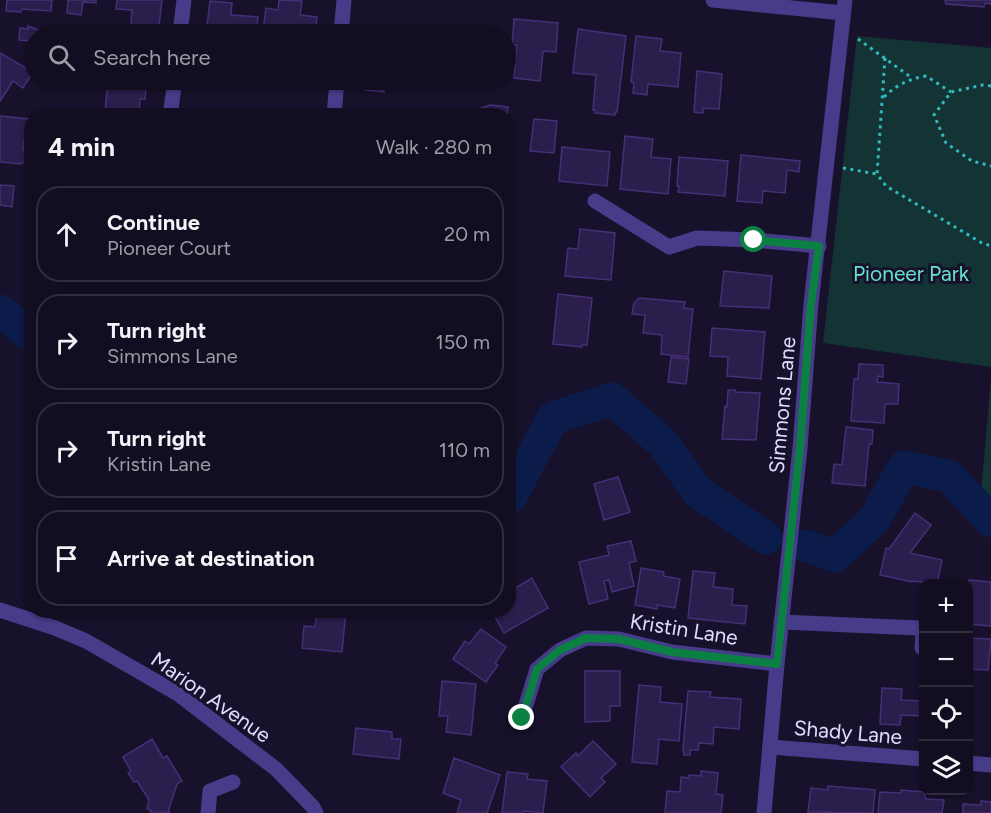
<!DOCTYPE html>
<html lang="en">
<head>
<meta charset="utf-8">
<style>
	:root { --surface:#120d20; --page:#1f1b2d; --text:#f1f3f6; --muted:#9c9ca5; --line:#312d3e }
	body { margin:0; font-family:Figtree,sans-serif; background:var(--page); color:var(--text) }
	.controls { position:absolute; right:18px; bottom:18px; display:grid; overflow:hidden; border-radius:12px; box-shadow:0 2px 4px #0004 }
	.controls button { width:54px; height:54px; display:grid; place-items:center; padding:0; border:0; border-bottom:2px solid var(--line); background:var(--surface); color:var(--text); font:30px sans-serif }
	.stop { position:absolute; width:18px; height:18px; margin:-14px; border:4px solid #0b8043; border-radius:50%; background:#fff }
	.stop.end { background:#0b8043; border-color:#fff; box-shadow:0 2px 6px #0008 }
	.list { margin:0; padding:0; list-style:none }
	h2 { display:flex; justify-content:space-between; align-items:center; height:78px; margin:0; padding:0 24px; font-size:26px }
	h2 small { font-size:20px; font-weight:400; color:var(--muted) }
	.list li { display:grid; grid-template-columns:39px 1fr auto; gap:18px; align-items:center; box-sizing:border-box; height:96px; margin:0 12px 12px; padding:0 12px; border:2px solid var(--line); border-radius:24px }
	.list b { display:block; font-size:22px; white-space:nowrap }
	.list p { margin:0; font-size:20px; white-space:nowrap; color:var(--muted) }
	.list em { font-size:20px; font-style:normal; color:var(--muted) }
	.icon { flex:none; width:33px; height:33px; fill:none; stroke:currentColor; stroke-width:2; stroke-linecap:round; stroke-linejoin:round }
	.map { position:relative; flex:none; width:991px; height:813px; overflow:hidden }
	.search { position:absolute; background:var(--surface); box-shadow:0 2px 4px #0004; left:24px; top:24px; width:492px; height:66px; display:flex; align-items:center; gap:15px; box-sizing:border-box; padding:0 21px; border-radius:33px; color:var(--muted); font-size:22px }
	.panel { position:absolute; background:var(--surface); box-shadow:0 2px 4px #0004; left:24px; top:108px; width:492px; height:510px; border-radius:24px }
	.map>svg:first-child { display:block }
</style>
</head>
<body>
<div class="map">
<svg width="991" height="813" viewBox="0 0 991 813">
	<rect width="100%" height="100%" fill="#18112b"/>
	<!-- green -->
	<g fill="#143335">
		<polygon points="857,36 991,48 991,367 823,343"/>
		<polygon points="991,379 991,532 979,515"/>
	</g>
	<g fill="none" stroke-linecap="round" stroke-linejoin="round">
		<!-- river -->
		<g stroke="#0b1c4a" stroke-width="33">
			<polyline points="0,311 32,336"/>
			<polyline points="508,497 511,496 553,418 612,399 663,443 698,492 766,538"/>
			<polyline points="806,546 835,556 874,520 904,467 949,476 991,521"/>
		</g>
	</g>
	<!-- building -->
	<g fill="#2b1d4c" stroke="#442f78" stroke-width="1.5">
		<polygon points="7,0 52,0 51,11 22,9 21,12 6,11"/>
		<polygon points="68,0 96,0 96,3 83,2 81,15 67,13"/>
		<polygon points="117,0 162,0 158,34 130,34 132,10 116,9"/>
		<polygon points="279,0 302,1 300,15 317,17 315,34 273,34 273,32 263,31 266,8 278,10"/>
		<polygon points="945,0 991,0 991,4 985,3 984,7 946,4"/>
		<polygon points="210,1 232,3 231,15 258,17 256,34 206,34"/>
		<polygon points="514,19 558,23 556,52 543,51 540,81 514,78 517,45 512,45"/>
		<polygon points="28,26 39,30 38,34 34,34 34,41 19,40 20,28 28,29"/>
		<polygon points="578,29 626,36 617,112 615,112 615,115 595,113 595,110 593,110 596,75 573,73"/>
		<polygon points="636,36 662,39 660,51 681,53 678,87 648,84 647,95 633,93 634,83 631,82"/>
		<polygon points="0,53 33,72 23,88 13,81 0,101"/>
		<polygon points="697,71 722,74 719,109 703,108 703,113 694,112"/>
		<polygon points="108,80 142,80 142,87 146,87 145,99 140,99 139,114 105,111"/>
		<polygon points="366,80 385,80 384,92 365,90"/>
		<polygon points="490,105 508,107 507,116 460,116"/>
		<polygon points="0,116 29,119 28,134 25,134 23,150 28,150 27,162 23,162 22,164 0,162"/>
		<polygon points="534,119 557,121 554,153 530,151"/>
		<polygon points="625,136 653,139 651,157 671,159 668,194 620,189"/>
		<polygon points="562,147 610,152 607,186 559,181"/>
		<polygon points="741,155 800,161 799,172 787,170 785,193 763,191 762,203 737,201"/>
		<polygon points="679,157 728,161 725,196 678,192 679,186 677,186"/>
		<polygon points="0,185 14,186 12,207 0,205"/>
		<polygon points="580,229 615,233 611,280 565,276 568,248 578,249"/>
		<polygon points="724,271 772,276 769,308 720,306"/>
		<polygon points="558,294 592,298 587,345 582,345 582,347 553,344"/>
		<polygon points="639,298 685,302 684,308 693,309 688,357 661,354 662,335 643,333 645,315 632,314 634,303"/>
		<polygon points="712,328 765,332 761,379 727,376 728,357 710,356"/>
		<polygon points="671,357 689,359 686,384 668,382"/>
		<polygon points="859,364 883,365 883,377 878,376 877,382 899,384 898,404 885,404 884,423 851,421 854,379 858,379"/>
		<polygon points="728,390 735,390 735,392 760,393 756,440 722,439 725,406 727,407"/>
		<polygon points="846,427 873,430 872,444 869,444 865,486 832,483 834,464 842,465"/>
		<polygon points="618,477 630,512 604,520 594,484"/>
		<polygon points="915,513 931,525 910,553 942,560 937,584 913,581 912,582 880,575 886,548 889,549"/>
		<polygon points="631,541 636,561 629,563 634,586 612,592 609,580 604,581 608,599 589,604 579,562 609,555 607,546"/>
		<polygon points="641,568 664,572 663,576 680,579 675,608 657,605 657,609 635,605"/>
		<polygon points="693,571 715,573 713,587 733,589 732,605 747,606 745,624 688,618"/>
		<polygon points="532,578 548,608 504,633 491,610 508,610 508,592"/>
		<polygon points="969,580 991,582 991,626 968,624"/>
		<polygon points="317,610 346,611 342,652 302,648 304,626 315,627"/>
		<polygon points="481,629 506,647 495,663 498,665 486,682 453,659 465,641 469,644"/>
		<polygon points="968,638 991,639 988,670 968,669"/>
		<polygon points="585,671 620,671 620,706 610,706 610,721 585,722"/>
		<polygon points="442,681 476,684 471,735 446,732 448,716 439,716"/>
		<polygon points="639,685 661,687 660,702 682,704 679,741 659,739 657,764 632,762"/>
		<polygon points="882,688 902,689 901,700 924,701 924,716 901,715 900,725 880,724"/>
		<polygon points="688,691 711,692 710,697 741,699 739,729 714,727 713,744 699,743 698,750 690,750 690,755 684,755 683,748"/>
		<polygon points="356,728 392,732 392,739 401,739 399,759 353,754"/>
		<polygon points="152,739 163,758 167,756 182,781 177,784 168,812 170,813 150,813 151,810 147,809 149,800 137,781 134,782 128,773 131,771 123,757"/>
		<polygon points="593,741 616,764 601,778 605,782 590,797 561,767 576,753 578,756"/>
		<polygon points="454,758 500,775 487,813 457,813 461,800 443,793"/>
		<polygon points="701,771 718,773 716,794 723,795 721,813 665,813 667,791 680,792 681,777 689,778 689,775 701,776"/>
		<polygon points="507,772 528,774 527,779 547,781 543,813 524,811 523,813 502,813"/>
		<polygon points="828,786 875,790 873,813 808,812 811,788 828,790"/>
		<polygon points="901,790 924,792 926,799 944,800 942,813 878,813 880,792 901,793"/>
		<polygon points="981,801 991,802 991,813 963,813 963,804 981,805"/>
	</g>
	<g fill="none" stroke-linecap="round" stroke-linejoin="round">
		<!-- path -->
		<g stroke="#30babe" stroke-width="3" stroke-dasharray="3 4.5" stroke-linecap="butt">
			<polyline points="858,39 912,78"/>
			<polyline points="885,58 877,174 886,186 982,243 991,246"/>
			<polyline points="991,86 983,85 951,92 934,115 946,143 972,161 991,166"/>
			<path d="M884 97C896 85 909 79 926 76L951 92"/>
			<polyline points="843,168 877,174"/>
		</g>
		<!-- minor -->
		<g stroke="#463c8a" stroke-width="15">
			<polyline points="713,0 843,13"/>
			<polyline points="180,34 184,0"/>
			<polyline points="341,34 344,0"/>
			<polyline points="170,116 175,80"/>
			<polyline points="334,116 337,80"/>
			<polyline points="595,201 669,247 697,238 754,240 819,246"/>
			<polyline points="0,610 55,628 86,641 178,694 276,769 313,807 316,813"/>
			<polyline points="781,622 918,628 923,633 922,648"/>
			<polyline points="522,718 537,669 560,650 586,638 619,639 672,652 777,664"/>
			<polyline points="770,747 924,759"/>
			<polyline points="968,763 991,765"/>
			<polyline points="208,813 210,791 233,782"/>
			<polyline points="764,813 777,664 800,448 811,304 845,0"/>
		</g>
	</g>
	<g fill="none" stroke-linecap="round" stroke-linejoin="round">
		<!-- route -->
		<polyline stroke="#0b8043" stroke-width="8" points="522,718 537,669 560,650 586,638 619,639 672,652 777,664 800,448 811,304 819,246 754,240"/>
	</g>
	<g text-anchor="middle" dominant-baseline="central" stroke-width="6" stroke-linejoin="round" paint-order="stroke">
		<!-- park labels -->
		<g font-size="21" fill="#64e2ce" stroke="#18112b">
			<text x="911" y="273">Pioneer Park</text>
		</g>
		<!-- street labels -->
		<g font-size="21" fill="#e2dbff" stroke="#18112b">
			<text transform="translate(782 405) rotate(-85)">Simmons Lane</text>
			<text transform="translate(684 629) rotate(9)">Kristin Lane</text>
			<text transform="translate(211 697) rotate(35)">Marion Avenue</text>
			<text transform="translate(848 732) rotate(5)">Shady Lane</text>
		</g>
	</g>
</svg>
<div class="controls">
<button>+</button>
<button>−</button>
<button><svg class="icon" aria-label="locate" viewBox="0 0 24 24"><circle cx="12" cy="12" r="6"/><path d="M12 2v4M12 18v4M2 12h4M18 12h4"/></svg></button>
<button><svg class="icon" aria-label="layers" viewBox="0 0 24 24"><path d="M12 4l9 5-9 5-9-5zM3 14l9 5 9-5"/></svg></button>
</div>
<div class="stop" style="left:754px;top:240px"></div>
<div class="stop end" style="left:522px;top:718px"></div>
<div class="search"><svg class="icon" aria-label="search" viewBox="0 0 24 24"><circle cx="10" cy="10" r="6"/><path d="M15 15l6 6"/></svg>Search here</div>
<section class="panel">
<h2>4 min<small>Walk · 280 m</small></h2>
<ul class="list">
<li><svg class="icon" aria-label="ahead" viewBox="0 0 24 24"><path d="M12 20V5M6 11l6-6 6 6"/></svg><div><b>Continue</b><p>Pioneer Court</p></div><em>20 m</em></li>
<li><svg class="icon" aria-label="right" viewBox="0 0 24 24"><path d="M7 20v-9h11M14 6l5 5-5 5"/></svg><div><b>Turn right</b><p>Simmons Lane</p></div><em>150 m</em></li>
<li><svg class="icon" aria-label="right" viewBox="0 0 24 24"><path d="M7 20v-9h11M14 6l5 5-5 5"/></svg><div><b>Turn right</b><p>Kristin Lane</p></div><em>110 m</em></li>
<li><svg class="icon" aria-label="arrive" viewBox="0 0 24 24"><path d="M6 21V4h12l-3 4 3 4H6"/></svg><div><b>Arrive at destination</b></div></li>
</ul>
</section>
</div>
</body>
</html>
